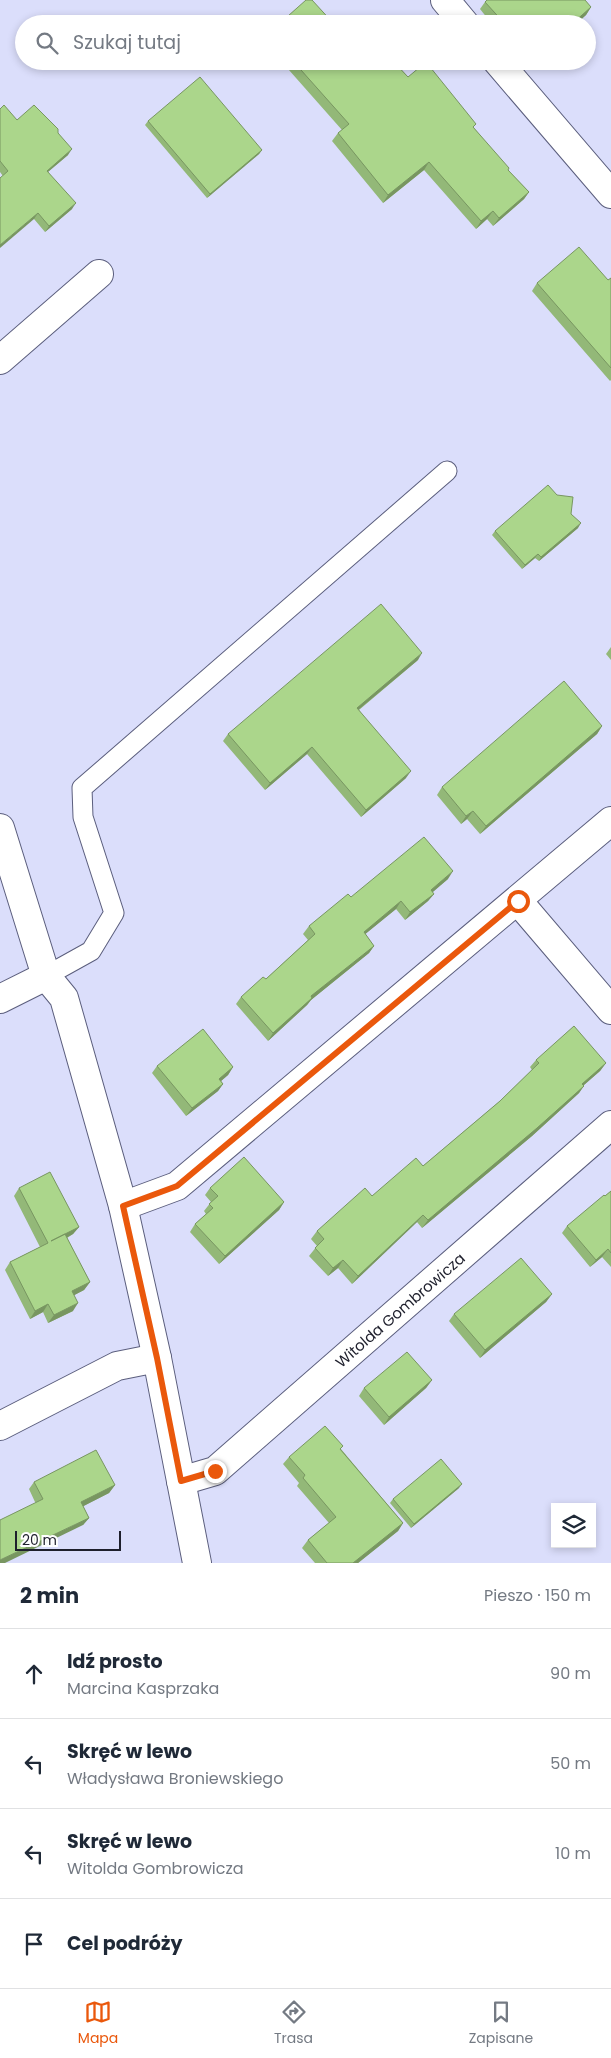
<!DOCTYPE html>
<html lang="pl">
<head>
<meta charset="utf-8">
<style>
	:root { --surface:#fff; --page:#f2f2f3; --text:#1f2937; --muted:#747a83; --line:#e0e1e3; --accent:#ea580c }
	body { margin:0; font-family:Poppins,sans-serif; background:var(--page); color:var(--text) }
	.controls { position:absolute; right:15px; bottom:15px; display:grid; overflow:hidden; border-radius:0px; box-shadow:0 2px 8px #0003 }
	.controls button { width:45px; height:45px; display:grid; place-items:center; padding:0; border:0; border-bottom:1px solid var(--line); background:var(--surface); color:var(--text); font:25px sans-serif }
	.scale { position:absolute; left:15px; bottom:12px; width:106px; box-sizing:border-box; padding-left:5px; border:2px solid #1e1f2c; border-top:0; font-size:14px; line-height:18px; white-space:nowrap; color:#1e1f2c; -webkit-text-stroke:4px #fff; paint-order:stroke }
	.stop { position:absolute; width:15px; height:15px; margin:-11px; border:4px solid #ea580c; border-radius:50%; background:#fff }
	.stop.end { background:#ea580c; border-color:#fff; box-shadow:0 1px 5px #0008 }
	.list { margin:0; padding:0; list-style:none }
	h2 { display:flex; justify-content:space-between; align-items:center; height:65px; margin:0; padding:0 20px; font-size:21px }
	h2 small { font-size:16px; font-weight:400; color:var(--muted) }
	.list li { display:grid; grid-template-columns:32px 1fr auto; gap:15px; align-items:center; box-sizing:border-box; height:90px; padding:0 20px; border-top:1px solid var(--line) }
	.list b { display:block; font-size:19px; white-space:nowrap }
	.list p { margin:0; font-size:16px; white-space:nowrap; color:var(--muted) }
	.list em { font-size:16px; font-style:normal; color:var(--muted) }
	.icon { flex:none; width:28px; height:28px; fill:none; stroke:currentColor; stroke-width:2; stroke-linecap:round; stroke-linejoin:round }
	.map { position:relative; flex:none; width:611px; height:1563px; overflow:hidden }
	.search { position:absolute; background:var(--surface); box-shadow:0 2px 8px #0003; left:15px; right:15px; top:15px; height:55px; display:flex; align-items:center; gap:12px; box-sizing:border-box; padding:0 18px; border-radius:28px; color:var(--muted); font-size:19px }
	.sheet { height:425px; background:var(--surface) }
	nav { display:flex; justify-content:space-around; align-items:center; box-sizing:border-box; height:70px; border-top:1px solid var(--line); background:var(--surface); font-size:14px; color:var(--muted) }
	nav a { display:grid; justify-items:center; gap:2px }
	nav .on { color:var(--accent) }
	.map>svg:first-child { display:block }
</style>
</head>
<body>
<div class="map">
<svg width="611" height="1563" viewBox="0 0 611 1563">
	<rect width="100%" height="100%" fill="#dbdefb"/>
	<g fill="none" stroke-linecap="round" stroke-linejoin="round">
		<!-- lane casing -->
		<g stroke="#5b5e7d" stroke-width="21">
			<polyline id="lane" points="46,976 91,951 114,913 83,817 82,788 447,471"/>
		</g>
		<!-- street casing -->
		<g stroke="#5b5e7d" stroke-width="30">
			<g id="street">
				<polyline points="445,0 465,24"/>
				<polyline points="497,61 611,194"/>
				<polyline points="0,360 99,274"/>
				<polyline points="0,828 46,976 64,998 123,1206 157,1358 197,1563"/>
				<polyline points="518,901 611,1010"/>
				<polyline points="0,999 46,976"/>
				<polyline points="123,1206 177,1186 611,821"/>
				<polyline points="0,1426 117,1366 157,1358"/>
				<polyline points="181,1481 215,1471 611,1125"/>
			</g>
		</g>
		<!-- lane -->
		<use href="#lane" stroke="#fff" stroke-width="19"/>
		<!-- street -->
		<use href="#street" stroke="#fff" stroke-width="28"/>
	</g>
	<!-- wall -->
	<g fill="#93b878">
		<polygon points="485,2 591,7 586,15 576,24 492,24 480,9"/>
		<polygon points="281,61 393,61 408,77 474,128 508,170 529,192 524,199 493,226 487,219 476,229 424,170 383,203 332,141 338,133 342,130"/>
		<polygon points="0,109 17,120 58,133 68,155 48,172 72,209 45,232 34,219 0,172"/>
		<polygon points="148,121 262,150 259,154 207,198 145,125"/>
		<polygon points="611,278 611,380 610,381 532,291 537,283 608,280"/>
		<polygon points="571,514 578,528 539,561 535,558 522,569 492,535 495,531"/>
		<polygon points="611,647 611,660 606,654"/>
		<polygon points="418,660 359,710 406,778 361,817 307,754 265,790 223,741 228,734"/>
		<polygon points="602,726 597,734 480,834 467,819 461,824 437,795 442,787"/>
		<polygon points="448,879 432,892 434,894 428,901 405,920 396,909 365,934 374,946 369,953 311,1000 307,1005 268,1041 236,1004 241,997 266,979 308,940 303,934 309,926 351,897"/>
		<polygon points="536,1060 606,1063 600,1071 584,1085 579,1093 532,1136 422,1228 417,1222 352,1284 338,1268 328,1276 309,1256 317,1246 311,1239 317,1231 372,1196 423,1166 500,1101 532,1070 530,1067"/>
		<polygon points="157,1066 233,1067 228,1075 221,1081 223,1084 218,1091 186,1116 152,1073"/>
		<polygon points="19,1188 79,1227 73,1234 67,1238 90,1282 84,1290 74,1295 73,1311 48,1323 43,1312 30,1319 5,1270 10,1262 40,1247 14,1196"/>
		<polygon points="210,1188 284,1202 279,1210 219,1264 190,1232 195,1224 206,1214 204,1211 211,1202 205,1195"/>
		<polygon points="611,1191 611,1267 602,1257 590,1267 562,1233 567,1226"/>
		<polygon points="552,1294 546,1302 480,1358 449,1321 454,1314"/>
		<polygon points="432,1380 426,1388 384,1425 359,1396 364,1388"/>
		<polygon points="341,1449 403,1523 398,1531 358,1563 315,1563 302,1548 308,1540 329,1523 297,1486 299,1483 283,1464 289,1457"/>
		<polygon points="34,1482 115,1485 109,1493 83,1506 89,1518 83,1525 35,1502 29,1489"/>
		<polygon points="459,1488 411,1528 390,1503 393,1499"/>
	</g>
	<!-- shaded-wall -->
	<g fill="#789661">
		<polygon points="591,7 586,15 576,24 572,24"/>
		<polygon points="72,149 68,155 43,176 47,171"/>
		<polygon points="262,150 259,154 207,198 210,194"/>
		<polygon points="429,162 424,170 383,203 388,195"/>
		<polygon points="529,192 524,199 493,226 499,218"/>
		<polygon points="76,203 72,209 45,232 49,226"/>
		<polygon points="493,211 487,219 476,229 481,221"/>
		<polygon points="38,213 34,219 0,248 0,245"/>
		<polygon points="581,523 578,528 539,561 541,557"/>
		<polygon points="538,554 535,558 522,569 525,565"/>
		<polygon points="422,653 418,660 352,715 357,708"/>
		<polygon points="602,726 597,734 480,834 486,826"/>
		<polygon points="312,747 307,754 265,790 270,783"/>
		<polygon points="411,771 406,778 361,817 366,810"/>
		<polygon points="473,811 467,819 461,824 466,816"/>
		<polygon points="453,871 448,879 426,898 431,890"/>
		<polygon points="434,894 428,901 405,920 410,912"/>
		<polygon points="401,901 396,909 358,940 364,932"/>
		<polygon points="374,946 369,953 311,1000 307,1005 268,1041 273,1033 311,996"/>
		<polygon points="606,1063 600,1071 577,1091 582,1084"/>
		<polygon points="233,1067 228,1075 214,1087 219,1079"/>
		<polygon points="223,1084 218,1091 186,1116 192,1108"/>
		<polygon points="584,1086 579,1093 532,1136 422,1228 428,1220"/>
		<polygon points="284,1202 279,1210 219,1264 225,1256"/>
		<polygon points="423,1215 417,1222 352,1284 358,1276"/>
		<polygon points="79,1227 73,1234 46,1249 51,1241"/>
		<polygon points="608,1249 602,1257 590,1267 596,1260"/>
		<polygon points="343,1260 338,1268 328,1276 333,1268"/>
		<polygon points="90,1282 84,1290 67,1299 72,1291"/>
		<polygon points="552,1294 546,1302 480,1358 485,1350"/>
		<polygon points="78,1303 73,1311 48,1323 54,1315"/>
		<polygon points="48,1304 43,1312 30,1319 35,1311"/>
		<polygon points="432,1380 426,1388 384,1425 389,1417"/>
		<polygon points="462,1484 459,1488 411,1528 414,1524"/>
		<polygon points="115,1485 109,1493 76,1510 81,1502"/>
		<polygon points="89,1518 83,1525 5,1563 0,1563 0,1560"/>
		<polygon points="403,1523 398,1531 358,1563 353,1563"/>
	</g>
	<!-- building -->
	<g fill="#abd68b" stroke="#789661">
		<polygon points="306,0 312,0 334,24 279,24"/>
		<polygon points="487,0 585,0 591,7 572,24 526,24 522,19 517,24 505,24 485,2"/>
		<polygon points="293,61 393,61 408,77 426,62 476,124 473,127 509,168 508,170 529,192 499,218 493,211 481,221 429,162 388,195 338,133 349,124"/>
		<polygon points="200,77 262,150 210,194 148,121"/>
		<polygon points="4,105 17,120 34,105 58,129 58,133 72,149 47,171 76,203 49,226 38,213 0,245 0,178 8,171 0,161 0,109"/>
		<polygon points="579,247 608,280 611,278 611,368 537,283"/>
		<polygon points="548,485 557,495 573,497 571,514 581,523 541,557 538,554 525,565 495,531"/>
		<polygon points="381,604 422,653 357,708 411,771 366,810 312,747 270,783 228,734"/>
		<polygon points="564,681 602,726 486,826 473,811 466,816 442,787"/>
		<polygon points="424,837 453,871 431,890 434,894 410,912 401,901 364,932 374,946 311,996 312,998 273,1033 241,997 263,977 266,979 315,934 309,926 348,894 351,897"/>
		<polygon points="574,1026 606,1063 582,1084 584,1086 537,1128 428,1220 423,1215 358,1276 343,1260 333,1268 315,1248 324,1239 317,1231 365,1188 372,1196 416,1158 423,1166 500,1101 539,1063 536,1060"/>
		<polygon points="203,1029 233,1067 219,1079 223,1084 192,1108 157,1066"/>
		<polygon points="244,1157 284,1202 225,1256 195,1224 213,1208 209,1204 218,1196 210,1188"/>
		<polygon points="50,1172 79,1227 51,1241 65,1234 90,1282 72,1291 78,1303 54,1315 48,1304 35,1311 10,1262 48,1243 19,1188"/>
		<polygon points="611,1191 611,1253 608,1249 596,1260 567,1226 604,1195 605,1196"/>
		<polygon points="521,1258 552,1294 485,1350 454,1314"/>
		<polygon points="407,1352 432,1380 389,1417 364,1388"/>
		<polygon points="325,1426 343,1446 340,1449 403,1523 353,1563 327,1563 308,1540 336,1517 303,1478 305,1475 289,1457"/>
		<polygon points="96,1450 115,1485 81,1502 89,1518 0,1560 0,1520 43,1499 34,1482"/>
		<polygon points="441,1459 462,1484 414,1524 393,1499"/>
	</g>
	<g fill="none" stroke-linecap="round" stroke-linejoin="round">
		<!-- route -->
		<polyline stroke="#ea580c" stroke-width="6" points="215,1471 181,1481 157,1358 123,1206 177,1186 518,901"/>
	</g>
	<g text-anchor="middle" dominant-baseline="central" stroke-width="4.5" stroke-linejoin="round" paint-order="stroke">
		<!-- street labels -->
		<g font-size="15" fill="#1e1f2c" stroke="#fff">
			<text transform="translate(400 1310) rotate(-41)">Witolda Gombrowicza</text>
		</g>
	</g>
</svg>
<div class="controls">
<button><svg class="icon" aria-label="layers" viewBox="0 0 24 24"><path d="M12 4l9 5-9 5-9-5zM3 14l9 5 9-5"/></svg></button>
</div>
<div class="scale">20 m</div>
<div class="stop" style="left:518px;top:901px"></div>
<div class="stop end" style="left:215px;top:1471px"></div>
<div class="search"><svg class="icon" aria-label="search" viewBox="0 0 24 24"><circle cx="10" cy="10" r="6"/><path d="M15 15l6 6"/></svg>Szukaj tutaj</div>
</div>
<section class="sheet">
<h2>2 min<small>Pieszo · 150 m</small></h2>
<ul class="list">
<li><svg class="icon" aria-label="ahead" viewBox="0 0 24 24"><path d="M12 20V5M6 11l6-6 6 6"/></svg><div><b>Idź prosto</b><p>Marcina Kasprzaka</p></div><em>90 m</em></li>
<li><svg class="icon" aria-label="left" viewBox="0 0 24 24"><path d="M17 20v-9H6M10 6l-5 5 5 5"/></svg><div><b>Skręć w lewo</b><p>Władysława Broniewskiego</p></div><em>50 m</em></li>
<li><svg class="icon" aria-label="left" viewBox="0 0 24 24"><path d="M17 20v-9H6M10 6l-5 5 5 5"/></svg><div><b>Skręć w lewo</b><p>Witolda Gombrowicza</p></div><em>10 m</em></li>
<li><svg class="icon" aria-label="arrive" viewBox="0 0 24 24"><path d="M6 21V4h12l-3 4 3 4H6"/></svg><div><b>Cel podróży</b></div></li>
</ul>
</section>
<nav>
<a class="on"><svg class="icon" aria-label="map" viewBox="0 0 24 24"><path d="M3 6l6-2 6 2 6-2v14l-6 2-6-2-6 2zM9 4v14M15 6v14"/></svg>Mapa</a>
<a><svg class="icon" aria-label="directions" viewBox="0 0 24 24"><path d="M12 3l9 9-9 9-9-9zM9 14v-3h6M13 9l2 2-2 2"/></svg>Trasa</a>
<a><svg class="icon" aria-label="saved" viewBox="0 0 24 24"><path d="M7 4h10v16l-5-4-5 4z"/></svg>Zapisane</a>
</nav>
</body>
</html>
